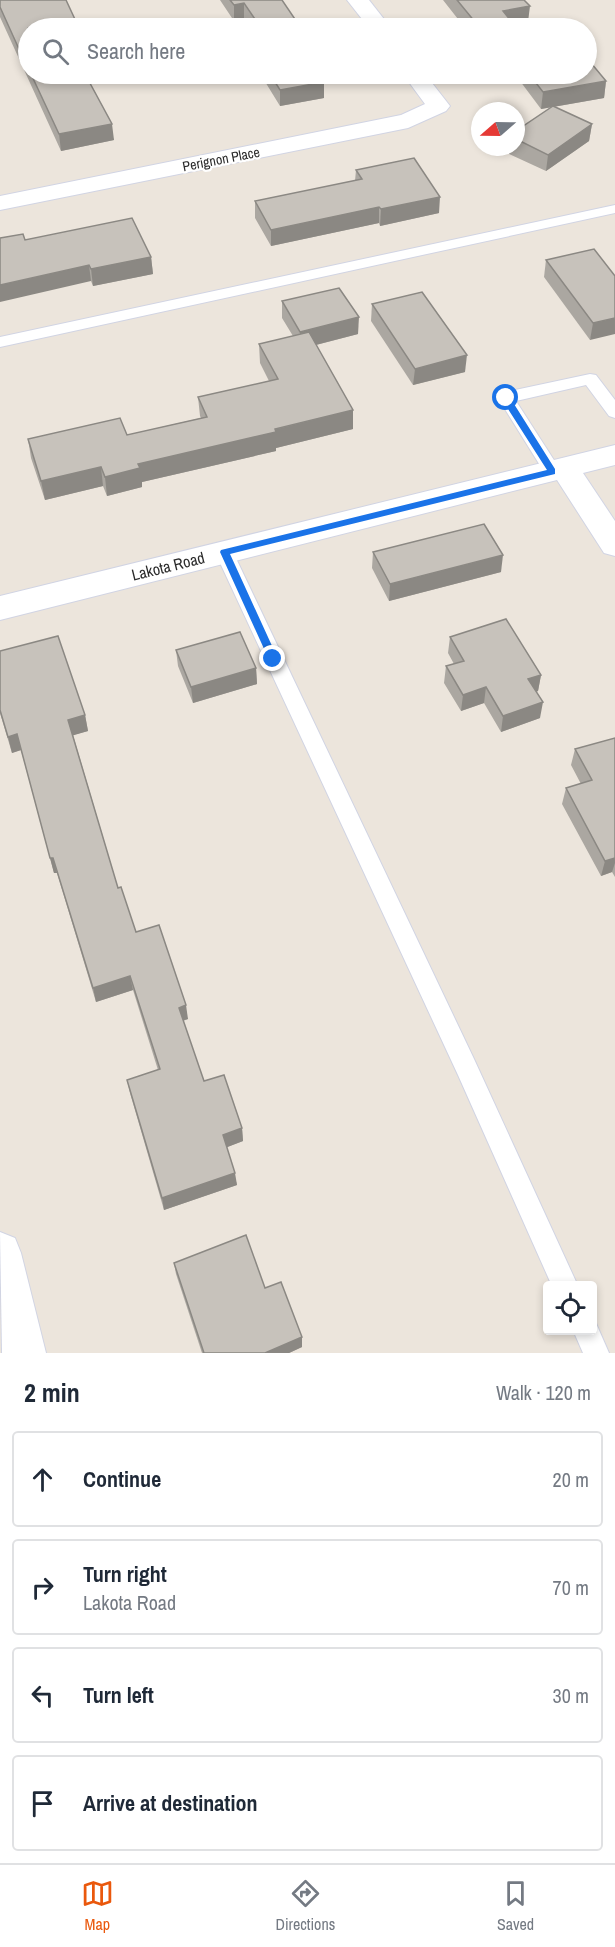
<!DOCTYPE html>
<html lang="en">
<head>
<meta charset="utf-8">
<style>
	:root { --surface:#fff; --page:#f6f6f7; --text:#1f2937; --muted:#747a83; --line:#e0e1e3; --accent:#ea580c }
	body { margin:0; font-family:"Archivo Narrow",sans-serif; background:var(--page); color:var(--text) }
	.controls { position:absolute; right:18px; bottom:18px; display:grid; overflow:hidden; border-radius:6px; box-shadow:0 3px 9px #0003 }
	.controls button { width:54px; height:54px; display:grid; place-items:center; padding:0; border:0; border-bottom:2px solid var(--line); background:var(--surface); color:var(--text); font:30px sans-serif }
	.compass { position:absolute; left:471px; top:102px; width:54px; height:54px; border-radius:50%; background:var(--surface); box-shadow:0 3px 9px #0003; rotate:250deg }
	.stop { position:absolute; width:18px; height:18px; margin:-14px; border:4px solid #1a73e8; border-radius:50%; background:#fff }
	.stop.end { background:#1a73e8; border-color:#fff; box-shadow:0 2px 6px #0008 }
	.list { margin:0; padding:0; list-style:none }
	h2 { display:flex; justify-content:space-between; align-items:center; height:78px; margin:0; padding:0 24px; font-size:26px }
	h2 small { font-size:20px; font-weight:400; color:var(--muted) }
	.list li { display:grid; grid-template-columns:39px 1fr auto; gap:18px; align-items:center; box-sizing:border-box; height:96px; margin:0 12px 12px; padding:0 12px; border:2px solid var(--line); border-radius:6px }
	.list b { display:block; font-size:22px; white-space:nowrap }
	.list p { margin:0; font-size:20px; white-space:nowrap; color:var(--muted) }
	.list em { font-size:20px; font-style:normal; color:var(--muted) }
	.icon { flex:none; width:33px; height:33px; fill:none; stroke:currentColor; stroke-width:2; stroke-linecap:round; stroke-linejoin:round }
	.map { position:relative; flex:none; width:615px; height:1353px; overflow:hidden }
	.search { position:absolute; background:var(--surface); box-shadow:0 3px 9px #0003; left:18px; right:18px; top:18px; height:66px; display:flex; align-items:center; gap:15px; box-sizing:border-box; padding:0 21px; border-radius:33px; color:var(--muted); font-size:22px }
	.sheet { height:510px; background:var(--surface) }
	nav { display:flex; justify-content:space-around; align-items:center; box-sizing:border-box; height:84px; border-top:2px solid var(--line); background:var(--surface); font-size:16px; color:var(--muted) }
	nav a { display:grid; justify-items:center; gap:3px }
	nav .on { color:var(--accent) }
	.map>svg:first-child { display:block }
</style>
</head>
<body>
<div class="map">
<svg width="615" height="1353" viewBox="0 0 615 1353">
	<rect width="100%" height="100%" fill="#ece5dc"/>
	<g fill="none" stroke-linecap="round" stroke-linejoin="round">
		<!-- lane casing -->
		<g stroke="#d1d4e3" stroke-width="2">
			<g id="lane">
				<polygon points="615,205 615,213 0,347 0,337"/>
				<polygon points="590,374 596,375 615,400 615,418 609,416 586,385 516,401 561,471 558,475 546,475 498,398 500,394 506,392"/>
				<polygon points="224,545 230,547 233,552 474,1059 578,1286 552,1286 458,1075 215,552 218,547"/>
				<polygon points="592,1320 595,1321 609,1353 583,1353 573,1330 592,1330"/>
			</g>
		</g>
		<!-- street casing -->
		<g stroke="#d1d4e3" stroke-width="2">
			<g id="street">
				<polygon points="347,0 369,0 391,28 369,28"/>
				<polygon points="403,74 425,74 450,106 446,111 408,128 0,210 0,196 401,115 425,104"/>
				<polygon points="615,445 615,465 583,473 615,521 615,556 604,553 557,480 0,620 0,596"/>
				<polygon points="0,1232 15,1238 21,1253 46,1353 2,1353"/>
			</g>
		</g>
		<!-- lane -->
		<use href="#lane" fill="#fff" fill-rule="evenodd"/>
		<!-- street -->
		<use href="#street" fill="#fff" fill-rule="evenodd"/>
	</g>
	<!-- wall -->
	<g fill="#aba7a1">
		<polygon points="0,0 28,28 28,74 85,74 114,140 61,151 0,17"/>
		<polygon points="220,0 282,0 301,28 250,28 244,19 234,21"/>
		<polygon points="443,0 524,0 528,22 514,25 514,28 465,28"/>
		<polygon points="264,74 322,74 322,77 321,77 324,98 280,106 264,80"/>
		<polygon points="521,74 586,74 606,81 604,98 553,107 592,124 589,141 546,171 507,153 508,147 516,147 516,131 552,107 541,109 520,81"/>
		<polygon points="356,170 439,213 380,226 379,223 271,246 255,218 255,201 355,181"/>
		<polygon points="25,240 151,257 153,274 93,286 91,281"/>
		<polygon points="546,260 615,276 590,340 544,277"/>
		<polygon points="282,301 358,334 316,345 353,410 353,429 276,448 276,451 142,482 142,487 107,496 103,486 45,500 31,458 28,439 127,435 201,418 200,416 198,397 269,381 260,363 259,344 293,336 282,318"/>
		<polygon points="372,304 465,372 413,385 371,321"/>
		<polygon points="373,552 501,572 389,601 372,568"/>
		<polygon points="450,637 541,675 538,691 536,692 540,718 501,732 484,703 461,711 444,683 446,666 454,664 448,653"/>
		<polygon points="176,650 256,668 257,684 193,703 178,666"/>
		<polygon points="0,651 85,715 88,731 73,735 118,888 136,932 188,1019 183,1021 204,1081 242,1128 243,1141 227,1147 237,1185 164,1210 130,1093 127,1080 158,1070 133,990 96,1002 57,873 54,873 21,750 12,753 0,713"/>
		<polygon points="615,738 615,877 612,872 601,876 562,804 566,788 581,784 571,765 575,749"/>
		<polygon points="174,1263 265,1288 302,1337 302,1347 289,1353 202,1353 176,1274"/>
	</g>
	<!-- shaded-wall -->
	<g fill="#8b8883">
		<polygon points="244,3 244,19 234,21 234,5"/>
		<polygon points="530,6 528,22 501,27 503,11"/>
		<polygon points="515,26 514,28 500,28"/>
		<polygon points="606,81 604,98 541,109 543,92"/>
		<polygon points="324,82 324,98 280,106 280,90"/>
		<polygon points="112,124 114,140 61,151 59,134"/>
		<polygon points="592,124 589,141 546,171 548,155"/>
		<polygon points="440,197 439,213 380,226 381,209"/>
		<polygon points="379,207 379,223 271,246 271,230"/>
		<polygon points="151,257 153,274 93,286 91,269"/>
		<polygon points="89,265 91,281 0,302 0,285"/>
		<polygon points="359,317 358,334 300,349 300,332"/>
		<polygon points="615,318 615,334 590,340 593,323"/>
		<polygon points="467,355 465,372 413,385 415,369"/>
		<polygon points="353,410 353,429 276,448 276,451 142,482 142,487 107,496 105,477 138,464"/>
		<polygon points="101,467 103,486 45,500 41,481"/>
		<polygon points="503,555 501,572 389,601 390,584"/>
		<polygon points="256,668 257,684 193,703 191,687"/>
		<polygon points="541,675 538,691 525,695 528,679"/>
		<polygon points="486,687 484,703 461,711 463,695"/>
		<polygon points="543,702 540,718 501,732 503,716"/>
		<polygon points="85,715 88,731 71,736 68,720"/>
		<polygon points="17,734 21,750 12,753 8,737"/>
		<polygon points="50,858 53,858 57,873 54,873"/>
		<polygon points="615,858 615,863 612,872 601,876 605,861"/>
		<polygon points="130,976 133,990 96,1002 93,988"/>
		<polygon points="186,1005 188,1019 181,1021 179,1008"/>
		<polygon points="242,1128 243,1141 225,1148 223,1135"/>
		<polygon points="235,1173 237,1185 164,1210 162,1198"/>
		<polygon points="302,1337 302,1347 289,1353 265,1353"/>
	</g>
	<!-- building -->
	<g fill="#c7c2bb" stroke="#8b8883" stroke-width="1.5">
		<polygon points="0,0 66,0 79,28 28,28 28,69 0,7"/>
		<polygon points="230,0 282,0 301,28 261,28 244,3 234,5"/>
		<polygon points="457,0 524,0 530,6 503,11 515,26 500,28 480,28"/>
		<polygon points="586,57 606,81 543,92 529,74 586,74"/>
		<polygon points="31,74 85,74 112,124 59,134"/>
		<polygon points="270,74 319,74 324,82 280,90"/>
		<polygon points="553,106 592,124 548,155 516,139 516,131"/>
		<polygon points="414,158 440,197 381,209 379,207 271,230 255,201 362,179 356,170"/>
		<polygon points="132,218 151,257 91,269 89,265 0,285 0,238 23,234 25,240"/>
		<polygon points="594,249 615,276 615,318 593,323 546,260"/>
		<polygon points="339,288 359,317 300,332 282,301"/>
		<polygon points="422,292 467,355 415,369 372,304"/>
		<polygon points="309,332 353,410 275,429 276,432 138,464 140,468 105,477 101,467 41,481 28,439 120,418 127,435 207,417 198,397 278,379 259,344"/>
		<polygon points="484,524 503,555 390,584 373,552"/>
		<polygon points="506,619 541,675 528,679 543,702 503,716 486,687 463,695 446,666 464,661 450,637"/>
		<polygon points="240,632 256,668 191,687 176,650"/>
		<polygon points="58,636 85,715 68,720 118,888 121,887 136,932 159,925 186,1005 179,1008 204,1081 224,1075 242,1128 223,1135 235,1173 162,1198 127,1080 160,1069 130,976 93,988 53,858 50,858 17,734 8,737 0,710 0,651"/>
		<polygon points="615,738 615,858 605,861 566,788 592,780 575,749"/>
		<polygon points="246,1235 265,1288 281,1282 302,1337 265,1353 204,1353 174,1263"/>
	</g>
	<!-- route -->
	<polygon fill="#1a73e8" points="503,396 509,396 555,469 555,474 230,554 278,659 277,662 270,662 220,552 221,550 547,470 501,398"/>
	<g text-anchor="middle" dominant-baseline="central" stroke-width="4.5" stroke-linejoin="round" paint-order="stroke">
		<!-- far-street labels -->
		<g font-size="14" fill="#2a2a2a" stroke="#fff">
			<text transform="translate(221 159) rotate(-11)">Perignon Place</text>
		</g>
		<!-- street labels -->
		<g font-size="16" fill="#2a2a2a" stroke="#fff">
			<text transform="translate(168 566) rotate(-14)">Lakota Road</text>
		</g>
	</g>
</svg>
<div class="controls">
<button><svg class="icon" aria-label="locate" viewBox="0 0 24 24"><circle cx="12" cy="12" r="6"/><path d="M12 2v4M12 18v4M2 12h4M18 12h4"/></svg></button>
</div>
<svg class="compass" viewBox="-18 -18 36 36"><path d="M0-13l5 13h-10z" fill="#e53935"/><path d="M0 13l5-13h-10z" fill="#747a83"/></svg>
<div class="stop" style="left:506px;top:398px"></div>
<div class="stop end" style="left:273px;top:659px"></div>
<div class="search"><svg class="icon" aria-label="search" viewBox="0 0 24 24"><circle cx="10" cy="10" r="6"/><path d="M15 15l6 6"/></svg>Search here</div>
</div>
<section class="sheet">
<h2>2 min<small>Walk · 120 m</small></h2>
<ul class="list">
<li><svg class="icon" aria-label="ahead" viewBox="0 0 24 24"><path d="M12 20V5M6 11l6-6 6 6"/></svg><div><b>Continue</b></div><em>20 m</em></li>
<li><svg class="icon" aria-label="right" viewBox="0 0 24 24"><path d="M7 20v-9h11M14 6l5 5-5 5"/></svg><div><b>Turn right</b><p>Lakota Road</p></div><em>70 m</em></li>
<li><svg class="icon" aria-label="left" viewBox="0 0 24 24"><path d="M17 20v-9H6M10 6l-5 5 5 5"/></svg><div><b>Turn left</b></div><em>30 m</em></li>
<li><svg class="icon" aria-label="arrive" viewBox="0 0 24 24"><path d="M6 21V4h12l-3 4 3 4H6"/></svg><div><b>Arrive at destination</b></div></li>
</ul>
</section>
<nav>
<a class="on"><svg class="icon" aria-label="map" viewBox="0 0 24 24"><path d="M3 6l6-2 6 2 6-2v14l-6 2-6-2-6 2zM9 4v14M15 6v14"/></svg>Map</a>
<a><svg class="icon" aria-label="directions" viewBox="0 0 24 24"><path d="M12 3l9 9-9 9-9-9zM9 14v-3h6M13 9l2 2-2 2"/></svg>Directions</a>
<a><svg class="icon" aria-label="saved" viewBox="0 0 24 24"><path d="M7 4h10v16l-5-4-5 4z"/></svg>Saved</a>
</nav>
</body>
</html>
